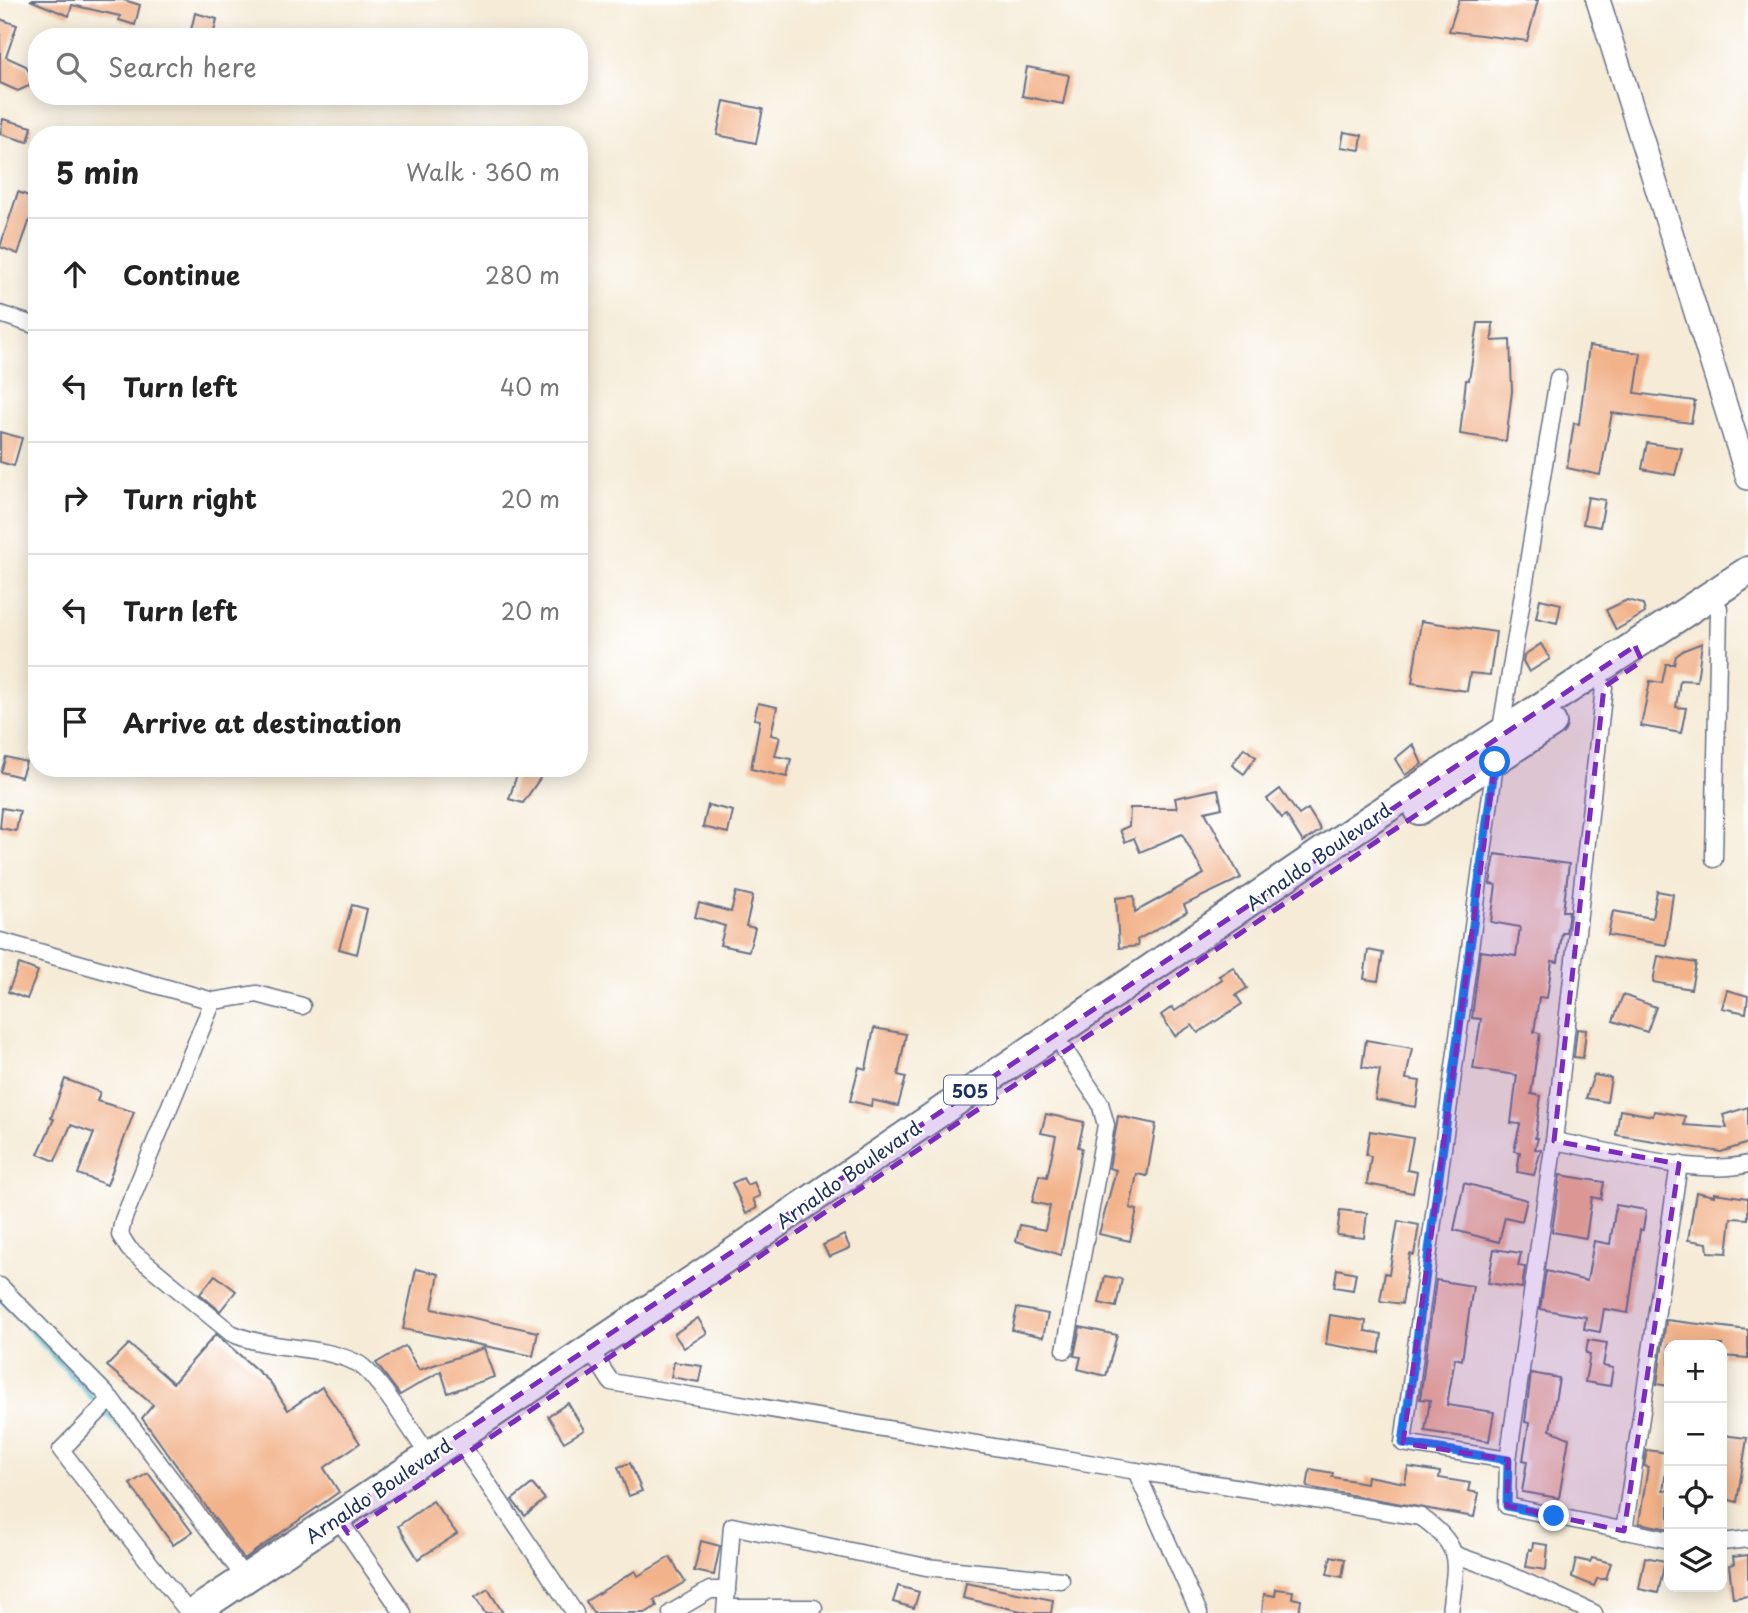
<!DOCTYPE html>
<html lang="en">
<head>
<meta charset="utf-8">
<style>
	:root { --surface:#fff; --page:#f2f2f2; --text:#222; --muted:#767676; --line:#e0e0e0 }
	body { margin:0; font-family:"Playpen Sans",sans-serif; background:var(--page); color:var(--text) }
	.controls { position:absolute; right:21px; bottom:21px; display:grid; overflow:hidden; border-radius:14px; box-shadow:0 4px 18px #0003 }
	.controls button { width:63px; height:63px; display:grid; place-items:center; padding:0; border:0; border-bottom:2px solid var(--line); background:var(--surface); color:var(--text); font:35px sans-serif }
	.stop { position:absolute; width:21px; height:21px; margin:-16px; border:5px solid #1a73e8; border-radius:50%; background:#fff }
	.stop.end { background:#1a73e8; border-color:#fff; box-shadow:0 2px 7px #0008 }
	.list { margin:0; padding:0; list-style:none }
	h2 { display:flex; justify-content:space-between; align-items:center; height:91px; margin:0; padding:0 28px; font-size:30px }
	h2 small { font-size:23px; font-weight:400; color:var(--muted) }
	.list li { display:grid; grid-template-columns:46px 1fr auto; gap:21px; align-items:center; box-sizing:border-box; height:112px; padding:0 28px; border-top:2px solid var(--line) }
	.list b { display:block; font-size:26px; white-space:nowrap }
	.list em { font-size:23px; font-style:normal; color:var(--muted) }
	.icon { flex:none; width:38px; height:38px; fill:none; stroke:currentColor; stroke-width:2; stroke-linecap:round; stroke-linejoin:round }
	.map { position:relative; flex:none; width:1748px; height:1613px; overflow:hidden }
	.search { position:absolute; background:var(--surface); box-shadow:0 4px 18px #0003; left:28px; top:28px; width:560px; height:77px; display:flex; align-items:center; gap:18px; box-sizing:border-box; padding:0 24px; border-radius:28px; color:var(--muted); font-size:26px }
	.panel { position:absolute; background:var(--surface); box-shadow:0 4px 18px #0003; left:28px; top:126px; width:560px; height:651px; border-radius:28px }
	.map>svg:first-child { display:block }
</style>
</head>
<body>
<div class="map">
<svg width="1748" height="1613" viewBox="0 0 1748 1613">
	<rect width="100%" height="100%" fill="#fff"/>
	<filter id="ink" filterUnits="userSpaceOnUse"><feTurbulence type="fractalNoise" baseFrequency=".0143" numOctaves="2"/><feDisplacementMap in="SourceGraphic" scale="14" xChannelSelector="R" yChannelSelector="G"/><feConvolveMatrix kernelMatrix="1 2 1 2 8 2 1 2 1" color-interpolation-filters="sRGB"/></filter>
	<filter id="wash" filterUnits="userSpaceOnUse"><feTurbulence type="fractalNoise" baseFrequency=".00686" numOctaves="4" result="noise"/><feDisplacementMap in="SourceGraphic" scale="28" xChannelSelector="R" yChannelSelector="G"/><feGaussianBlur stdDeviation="1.57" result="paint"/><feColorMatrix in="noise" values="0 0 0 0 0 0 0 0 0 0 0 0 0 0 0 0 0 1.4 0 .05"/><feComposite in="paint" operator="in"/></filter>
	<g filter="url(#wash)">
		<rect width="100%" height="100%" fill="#f5ebd6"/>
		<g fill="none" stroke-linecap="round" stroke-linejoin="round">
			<!-- stream -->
			<polyline stroke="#54bdd1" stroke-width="5" points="0,1298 124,1432"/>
		</g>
		<g id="blocks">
			<!-- building -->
			<g fill="#f2b28a">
				<polygon points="30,0 124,0 140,5 135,25 119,20 120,16 72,5 69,16"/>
				<polygon points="1459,0 1538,0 1527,41 1449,31"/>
				<polygon points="195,13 217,19 213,36 191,30"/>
				<polygon points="0,19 17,25 6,57 26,66 35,83 18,91 0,83"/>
				<polygon points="1027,67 1069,75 1063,104 1022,96"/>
				<polygon points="724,101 763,109 756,143 717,135"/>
				<polygon points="3,119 32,127 28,142 0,134"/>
				<polygon points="1344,132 1362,135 1360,150 1341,147"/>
				<polygon points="18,192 37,199 18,254 0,247"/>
				<polygon points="1478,323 1493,323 1492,341 1510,340 1512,391 1506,441 1460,434 1466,380 1469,380"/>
				<polygon points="1589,346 1641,353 1635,393 1695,401 1691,423 1612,413 1600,475 1567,468 1574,423 1579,424"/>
				<polygon points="0,432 22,438 14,466 0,462"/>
				<polygon points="1647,443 1682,448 1675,475 1642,469"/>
				<polygon points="1588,497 1605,500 1600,527 1583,524"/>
				<polygon points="1540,599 1561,604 1557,623 1536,618"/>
				<polygon points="1627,600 1643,604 1645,613 1616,630 1606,610"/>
				<polygon points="1421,621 1496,632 1490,675 1470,673 1467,691 1412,683"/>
				<polygon points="1702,643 1697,681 1680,680 1676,707 1686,708 1681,733 1641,726 1650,681 1662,683 1666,664 1674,664 1676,656 1684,650"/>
				<polygon points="1541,644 1550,659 1529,672 1523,661 1524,655"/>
				<polygon points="758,703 777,707 771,735 780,737 775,756 791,759 787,777 751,769 760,720 754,719"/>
				<polygon points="1413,744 1422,764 1405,775 1395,759"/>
				<polygon points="1244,748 1256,757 1244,774 1232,765"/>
				<polygon points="6,757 26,762 21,777 1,772"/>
				<polygon points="519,768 547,768 523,803 509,799"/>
				<polygon points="1218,789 1222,808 1205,812 1241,878 1184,905 1187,912 1137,940 1138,946 1119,948 1116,898 1134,896 1135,912 1204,874 1182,834 1140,852 1134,838 1125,842 1120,830 1129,826 1130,808 1177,808 1175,798"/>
				<polygon points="1280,789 1299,815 1308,809 1321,830 1303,842 1286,815 1282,818 1267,799"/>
				<polygon points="708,805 733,811 728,833 703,827"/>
				<polygon points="2,808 20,811 16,831 0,828"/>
				<polygon points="1495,854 1569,864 1563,911 1569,911 1566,933 1562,933 1558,962 1552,961 1547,998 1539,997 1534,1032 1540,1033 1531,1094 1541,1096 1535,1138 1538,1138 1535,1149 1541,1150 1534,1175 1517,1172 1520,1152 1514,1151 1520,1124 1511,1123 1517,1075 1473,1069 1481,1019 1472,1018 1480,951 1516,956 1520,927 1491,922 1496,885 1490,884"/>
				<polygon points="1657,891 1673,894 1666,945 1608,935 1613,911 1652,918"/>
				<polygon points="736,892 753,896 746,926 755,928 749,951 720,945 725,926 695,917 699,903 731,912"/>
				<polygon points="352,905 367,909 357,954 339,949"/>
				<polygon points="1368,950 1383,953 1378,981 1364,979"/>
				<polygon points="1658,956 1696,963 1691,989 1653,982"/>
				<polygon points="19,964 38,971 27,999 8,992"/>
				<polygon points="1233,967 1247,988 1236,995 1242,1004 1198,1033 1192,1025 1175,1036 1161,1015 1172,1007 1175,1011 1222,979 1219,976"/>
				<polygon points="1727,990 1748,996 1746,1013 1722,1008"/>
				<polygon points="1623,995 1656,1007 1647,1032 1613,1021"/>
				<polygon points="874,1028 906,1034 898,1075 906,1077 898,1106 872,1100 871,1106 850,1101 859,1067 866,1069"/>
				<polygon points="1577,1029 1586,1030 1583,1058 1574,1057"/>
				<polygon points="1366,1040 1412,1048 1406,1079 1420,1081 1416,1107 1375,1100 1380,1070 1362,1067"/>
				<polygon points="1594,1075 1611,1078 1607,1102 1586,1098"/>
				<polygon points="65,1079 100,1092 97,1101 134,1112 107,1185 78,1174 94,1133 71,1125 55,1161 38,1154 54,1119 51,1118"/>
				<polygon points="1748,1107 1748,1143 1721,1152 1616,1135 1620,1110 1653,1116 1654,1111 1685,1116 1684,1125 1727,1128 1723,1115"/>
				<polygon points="1046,1114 1084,1122 1078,1147 1082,1148 1061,1255 1016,1241 1020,1225 1045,1230 1050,1206 1032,1202 1039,1175 1047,1177 1056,1136 1041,1133"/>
				<polygon points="1118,1116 1156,1124 1147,1176 1137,1174 1130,1208 1137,1210 1130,1241 1099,1234 1116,1170 1109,1168"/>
				<polygon points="1370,1131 1413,1138 1407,1170 1417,1172 1413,1193 1367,1184 1371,1156 1366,1155"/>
				<polygon points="1560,1175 1604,1182 1601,1199 1592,1197 1586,1238 1552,1232"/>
				<polygon points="743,1178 747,1185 754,1182 760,1196 753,1199 757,1208 746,1214 732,1183"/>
				<polygon points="1464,1183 1527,1200 1522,1221 1505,1217 1499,1242 1454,1230"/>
				<polygon points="1696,1192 1714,1196 1714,1193 1748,1198 1748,1219 1731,1218 1727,1253 1708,1252 1707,1243 1688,1240"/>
				<polygon points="1616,1205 1646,1210 1643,1230 1640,1230 1628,1313 1604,1309 1600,1332 1584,1329 1586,1317 1540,1309 1546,1271 1587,1281 1594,1241 1610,1244"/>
				<polygon points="1340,1210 1367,1213 1364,1238 1337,1235"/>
				<polygon points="1398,1221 1419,1225 1414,1255 1410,1254 1402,1304 1380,1301 1385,1273 1389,1274"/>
				<polygon points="844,1235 850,1248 829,1257 823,1245"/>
				<polygon points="1494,1249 1521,1253 1518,1266 1525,1267 1522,1288 1488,1283"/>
				<polygon points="416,1269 439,1274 432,1309 538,1332 533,1356 403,1329"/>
				<polygon points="1337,1269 1356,1273 1353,1290 1334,1287"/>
				<polygon points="215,1275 236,1291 220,1311 200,1294"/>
				<polygon points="1105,1276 1122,1279 1116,1307 1099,1303"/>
				<polygon points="1436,1280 1473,1286 1462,1360 1455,1358 1447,1405 1494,1412 1489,1441 1425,1431 1430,1400 1420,1399"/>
				<polygon points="1017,1308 1048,1314 1043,1337 1012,1330"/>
				<polygon points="1330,1315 1366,1321 1365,1331 1382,1334 1379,1353 1326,1344"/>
				<polygon points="698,1318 707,1333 684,1348 674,1334"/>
				<polygon points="1666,1320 1748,1330 1748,1358 1722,1356 1722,1345 1669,1345 1669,1386 1657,1384"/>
				<polygon points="1080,1327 1117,1335 1106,1376 1078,1369 1081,1357 1074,1356"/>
				<polygon points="216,1334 270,1382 288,1410 322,1387 360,1443 324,1468 339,1492 244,1559 142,1418 153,1405 107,1366 129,1344 173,1383"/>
				<polygon points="1588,1340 1607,1343 1603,1366 1613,1368 1610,1386 1585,1382 1590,1354 1586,1353"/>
				<polygon points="405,1346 419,1370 484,1348 494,1377 448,1393 441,1371 400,1395 376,1363"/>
				<polygon points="674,1362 702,1366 699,1382 671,1377"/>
				<polygon points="1531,1373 1559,1378 1550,1430 1569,1438 1559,1498 1522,1492 1527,1461 1523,1460 1529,1423 1525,1422"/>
				<polygon points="568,1403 584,1430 564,1442 548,1416"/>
				<polygon points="1722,1435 1747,1438 1737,1502 1722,1498"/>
				<polygon points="1647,1450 1669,1453 1663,1490 1669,1491 1669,1529 1639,1523 1648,1467 1644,1466"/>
				<polygon points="630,1463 642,1491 629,1496 618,1467"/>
				<polygon points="1408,1467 1440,1472 1439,1478 1470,1483 1468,1491 1479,1493 1474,1517 1307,1487 1310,1469 1333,1473 1332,1477 1366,1483 1367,1476 1405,1483"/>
				<polygon points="148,1473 192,1532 173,1545 130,1484"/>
				<polygon points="532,1484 545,1499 525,1516 512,1500"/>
				<polygon points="433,1501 457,1534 418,1559 398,1526"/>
				<polygon points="701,1541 720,1546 714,1575 694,1571"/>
				<polygon points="1533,1543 1548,1545 1546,1570 1526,1567 1529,1549 1532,1550"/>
				<polygon points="1748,1555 1748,1596 1733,1598 1729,1565 1734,1564 1733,1557"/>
				<polygon points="1331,1556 1345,1559 1342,1577 1327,1574"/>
				<polygon points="670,1557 685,1582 654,1600 657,1606 645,1613 593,1613 586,1601 635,1571 638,1576"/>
				<polygon points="1645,1557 1665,1561 1658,1593 1639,1589"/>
				<polygon points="1592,1558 1611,1563 1606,1579 1597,1579 1594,1586 1572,1577 1576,1559 1590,1562"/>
				<polygon points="966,1583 1053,1600 1051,1613 1030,1613 963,1598"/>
				<polygon points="898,1586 919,1592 914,1608 893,1602"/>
				<polygon points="488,1589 503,1613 485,1613 475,1597"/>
				<polygon points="1276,1589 1293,1591 1292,1598 1301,1600 1299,1613 1262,1613 1264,1594 1275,1596"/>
			</g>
		</g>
	</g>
	<g filter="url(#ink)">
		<use href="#blocks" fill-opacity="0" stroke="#677188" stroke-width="2"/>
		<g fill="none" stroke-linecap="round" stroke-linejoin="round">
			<!-- street casing -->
			<g stroke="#677188" stroke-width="19">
				<g id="street">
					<polyline points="0,314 37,326"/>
					<polyline points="1604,687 1554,1141 1508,1460 1507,1506 1669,1540"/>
					<polyline points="1500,735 1558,378"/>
					<polyline points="1496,757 1403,1443 1508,1460"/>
					<polyline points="1714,859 1719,608"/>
					<path d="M0 941 213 1001 123 1220 120 1235 129 1249 231 1333C271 1351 318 1344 357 1363 376 1372 415 1437 430 1457"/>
					<polyline points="213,1001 257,994 302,1006"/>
					<polyline points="1064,1049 1100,1103 1106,1125 1065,1350"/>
					<path d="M1554 1141C1606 1150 1699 1177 1748 1164"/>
					<polyline points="0,1286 111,1399 245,1578"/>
					<polyline points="589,1348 611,1382 1136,1471 1199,1613"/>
					<polyline points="111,1399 61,1450 189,1613"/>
					<polyline points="457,1438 575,1613"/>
					<path d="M1136 1471 1421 1517C1466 1549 1455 1563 1450 1613"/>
					<polyline points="337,1517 403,1613"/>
					<polyline points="1624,1531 1679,1164"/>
					<polyline points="1722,1542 1748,1539"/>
					<polyline points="1456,1555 1504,1572 1594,1613"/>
					<polyline points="726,1608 814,1608"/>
					<polyline points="671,1613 710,1590 727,1590"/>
					<polyline points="725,1613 732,1526 926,1567 1061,1580"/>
				</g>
			</g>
			<!-- secondary casing -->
			<g stroke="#677188" stroke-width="26">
				<polyline id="secondary" points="1598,0 1748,478"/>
			</g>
			<!-- highway casing -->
			<g stroke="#677188" stroke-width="32">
				<g id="highway">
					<polyline points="1419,810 1552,723"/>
					<polyline points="193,1613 711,1268 1369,820 1748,571"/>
				</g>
			</g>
			<!-- street -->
			<use href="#street" stroke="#fff" stroke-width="16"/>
			<!-- secondary -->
			<use href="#secondary" stroke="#fff" stroke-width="23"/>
			<!-- highway -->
			<use href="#highway" stroke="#fff" stroke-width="28"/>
		</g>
	</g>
	<g fill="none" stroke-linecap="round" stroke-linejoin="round" filter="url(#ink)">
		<!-- route -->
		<polyline stroke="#1a73e8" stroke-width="9" points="1495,762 1403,1443 1508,1460 1507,1506 1554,1516"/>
	</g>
	<!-- marked area -->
	<path fill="#7b2cbf" fill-opacity="0.2" stroke="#7b2cbf" stroke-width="5" stroke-dasharray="14 9" stroke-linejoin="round" d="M1635 646 1642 661 1604 687 1554 1141 1679 1164 1624 1531 1507 1506 1508 1460 1403 1443 1495 762 348 1533 337 1517Z"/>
	<g text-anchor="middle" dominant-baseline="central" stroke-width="5" stroke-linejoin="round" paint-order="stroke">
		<!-- shield labels -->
		<rect fill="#fff" stroke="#5f6d8e" stroke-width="2" x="944" y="1075.5" width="52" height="29" rx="5"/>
		<g font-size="18" font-weight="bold" fill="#1b2f5e">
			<text x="970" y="1090">505</text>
		</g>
		<!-- street labels -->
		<g font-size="19" fill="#1b2f5e" stroke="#fff">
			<text transform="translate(1318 856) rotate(-35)">Arnaldo Boulevard</text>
			<text transform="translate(848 1174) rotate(-35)">Arnaldo Boulevard</text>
			<text transform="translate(378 1490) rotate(-34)">Arnaldo Boulevard</text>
		</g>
	</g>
</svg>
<div class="controls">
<button>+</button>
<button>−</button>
<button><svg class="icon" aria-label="locate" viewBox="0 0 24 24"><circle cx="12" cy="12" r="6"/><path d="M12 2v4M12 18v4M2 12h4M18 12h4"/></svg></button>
<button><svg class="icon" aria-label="layers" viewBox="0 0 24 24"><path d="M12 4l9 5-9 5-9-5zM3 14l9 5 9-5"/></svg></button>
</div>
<div class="stop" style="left:1495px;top:762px"></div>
<div class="stop end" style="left:1554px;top:1516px"></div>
<div class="search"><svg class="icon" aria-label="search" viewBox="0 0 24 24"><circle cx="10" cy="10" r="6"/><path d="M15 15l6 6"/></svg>Search here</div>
<section class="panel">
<h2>5 min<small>Walk · 360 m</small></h2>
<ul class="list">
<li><svg class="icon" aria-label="ahead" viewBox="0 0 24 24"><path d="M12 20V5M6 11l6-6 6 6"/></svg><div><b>Continue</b></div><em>280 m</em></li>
<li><svg class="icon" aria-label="left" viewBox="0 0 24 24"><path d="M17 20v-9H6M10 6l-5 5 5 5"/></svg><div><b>Turn left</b></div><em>40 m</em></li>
<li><svg class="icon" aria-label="right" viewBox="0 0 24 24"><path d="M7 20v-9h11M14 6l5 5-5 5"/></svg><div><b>Turn right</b></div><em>20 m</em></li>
<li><svg class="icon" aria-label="left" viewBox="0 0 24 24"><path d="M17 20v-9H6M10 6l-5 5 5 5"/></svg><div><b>Turn left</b></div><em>20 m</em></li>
<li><svg class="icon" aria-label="arrive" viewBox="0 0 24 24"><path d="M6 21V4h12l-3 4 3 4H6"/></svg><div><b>Arrive at destination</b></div></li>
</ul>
</section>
</div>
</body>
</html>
